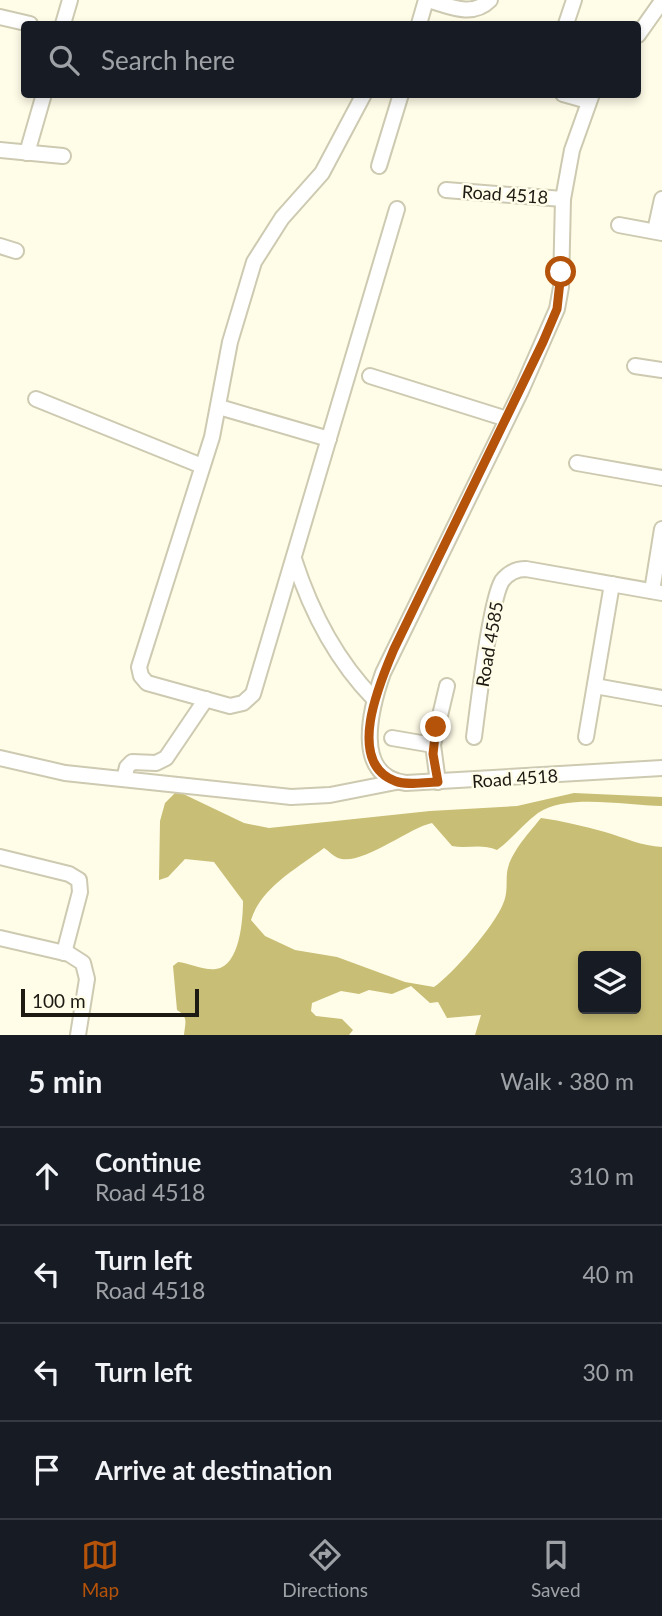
<!DOCTYPE html>
<html lang="en">
<head>
<meta charset="utf-8">
<style>
	:root { --surface:#171b24; --page:#20242c; --text:#f1f3f6; --muted:#9ea1a6; --line:#363941; --accent:#b45309 }
	body { margin:0; font-family:Lato,sans-serif; background:var(--page); color:var(--text) }
	.controls { position:absolute; right:21px; bottom:21px; display:grid; overflow:hidden; border-radius:7px; box-shadow:0 4px 10px #0003 }
	.controls button { width:63px; height:63px; display:grid; place-items:center; padding:0; border:0; border-bottom:2px solid var(--line); background:var(--surface); color:var(--text); font:35px sans-serif }
	.scale { position:absolute; left:21px; bottom:18px; width:178px; box-sizing:border-box; padding-left:7px; border:4px solid #1c1a12; border-top:0; font-size:19px; line-height:24px; white-space:nowrap; color:#1c1a12; -webkit-text-stroke:5px #fffce8; paint-order:stroke }
	.stop { position:absolute; width:21px; height:21px; margin:-16px; border:5px solid #b45309; border-radius:50%; background:#fff }
	.stop.end { background:#b45309; border-color:#fff; box-shadow:0 2px 7px #0008 }
	.list { margin:0; padding:0; list-style:none }
	h2 { display:flex; justify-content:space-between; align-items:center; height:91px; margin:0; padding:0 28px; font-size:30px }
	h2 small { font-size:23px; font-weight:400; color:var(--muted) }
	.list li { display:grid; grid-template-columns:46px 1fr auto; gap:21px; align-items:center; box-sizing:border-box; height:98px; padding:0 28px; border-top:2px solid var(--line) }
	.list b { display:block; font-size:26px; white-space:nowrap }
	.list p { margin:0; font-size:23px; white-space:nowrap; color:var(--muted) }
	.list em { font-size:23px; font-style:normal; color:var(--muted) }
	.icon { flex:none; width:38px; height:38px; fill:none; stroke:currentColor; stroke-width:2; stroke-linecap:round; stroke-linejoin:round }
	.map { position:relative; flex:none; width:662px; height:1035px; overflow:hidden }
	.search { position:absolute; background:var(--surface); box-shadow:0 4px 10px #0003; left:21px; right:21px; top:21px; height:77px; display:flex; align-items:center; gap:18px; box-sizing:border-box; padding:0 24px; border-radius:7px; color:var(--muted); font-size:26px }
	.sheet { height:483px; background:var(--surface) }
	nav { display:flex; justify-content:space-around; align-items:center; box-sizing:border-box; height:98px; border-top:2px solid var(--line); background:var(--surface); font-size:19px; color:var(--muted) }
	nav a { display:grid; justify-items:center; gap:4px }
	nav .on { color:var(--accent) }
	.map>svg:first-child { display:block }
</style>
</head>
<body>
<div class="map">
<svg width="662" height="1035" viewBox="0 0 662 1035">
	<rect width="100%" height="100%" fill="#fffce8"/>
	<!-- water -->
	<path fill="#c9be75" fill-rule="evenodd" d="M177 791 244 823 269 828 430 811 517 806 574 793 662 797V806C627 806 568 793 538 813 523 824 512 839 497 850 481 843 468 849 452 846L432 823C408 828 361 867 338 858 333 856 329 851 324 848 298 868 261 887 251 920L265 936 295 950 337 957 405 982 434 987C453 974 495 925 503 904 508 893 506 884 507 873 509 854 529 833 541 818 562 821 584 826 605 832 625 838 642 846 662 847V1035H475L481 1015 447 1018 438 1002 430 1003 411 986 392 994 369 990 359 994 341 991 312 1003 311 1011 316 1016 342 1019 353 1030 349 1035H184C185 1023 189 1017 177 1010L173 966 178 962C189 963 205 971 216 969 240 966 243 919 243 901L214 862 185 859 168 877 159 880 160 821 165 803ZM583 956H636V1009H583Z"/>
	<g fill="none" stroke-linecap="round" stroke-linejoin="round">
		<!-- minor casing -->
		<g stroke="#cdcab1" stroke-width="18">
			<g id="minor">
				<path d="M428 0C449 6 472 18 490 0"/>
				<polyline points="0,17 30,24"/>
				<polyline points="63,24 70,0"/>
				<polyline points="419,24 426,0"/>
				<polyline points="566,24 574,0"/>
				<polyline points="638,35 662,1"/>
				<polyline points="364,94 322,173 282,218 254,262 230,342 212,437 139,667 141,676 147,683 230,706 243,703 253,694 397,209"/>
				<polyline points="563,94 588,101"/>
				<path d="M592 94 572 150 563 199 561 287 557 309 521 391 383 673C371 707 352 777 406 783L662 768"/>
				<polyline points="0,150 63,156"/>
				<polyline points="27,153 44,94"/>
				<polyline points="379,166 401,94"/>
				<polyline points="446,190 563,199"/>
				<polyline points="619,225 662,233"/>
				<polyline points="655,231 662,199"/>
				<polyline points="0,246 16,251"/>
				<polyline points="635,366 662,370"/>
				<polyline points="370,376 507,419"/>
				<polyline points="36,399 202,466"/>
				<polyline points="219,407 329,439"/>
				<polyline points="577,463 662,478"/>
				<path d="M294 559C311 612 335 659 374 699"/>
				<polyline points="652,591 662,529"/>
				<polyline points="595,686 662,698"/>
				<path d="M474 737C478 707 490 601 502 581 508 573 517 569 526 569L662 593"/>
				<polyline points="586,737 612,584"/>
				<polyline points="392,738 433,745"/>
				<polyline points="0,758 65,773 291,797 330,795 396,782"/>
				<polyline points="124,779 127,767 132,762 156,763 166,758 206,699"/>
				<polyline points="438,782 433,745 447,686"/>
				<polyline points="0,857 69,874 79,880 80,892 64,953"/>
				<polyline points="0,938 69,954 83,963 87,979 78,1035"/>
			</g>
		</g>
		<!-- minor -->
		<use href="#minor" stroke="#fff" stroke-width="14"/>
	</g>
	<g fill="none" stroke-linecap="round" stroke-linejoin="round">
		<!-- route -->
		<path stroke="#b45309" stroke-width="9" d="M436 727 433 754 438 782C424 782 407 786 395 781 345 762 380 682 394 649L543 342 557 309 561 272"/>
	</g>
	<g text-anchor="middle" dominant-baseline="central" stroke-width="5" stroke-linejoin="round" paint-order="stroke">
		<!-- street labels -->
		<g font-size="18" fill="#1c1a12" stroke="#fffce8">
			<text transform="translate(505 194) rotate(4)">Road 4518</text>
			<text transform="translate(489 644) rotate(-80)">Road 4585</text>
			<text transform="translate(515 778) rotate(-4)">Road 4518</text>
		</g>
	</g>
</svg>
<div class="controls">
<button><svg class="icon" aria-label="layers" viewBox="0 0 24 24"><path d="M12 4l9 5-9 5-9-5zM3 14l9 5 9-5"/></svg></button>
</div>
<div class="scale">100 m</div>
<div class="stop" style="left:561px;top:272px"></div>
<div class="stop end" style="left:436px;top:727px"></div>
<div class="search"><svg class="icon" aria-label="search" viewBox="0 0 24 24"><circle cx="10" cy="10" r="6"/><path d="M15 15l6 6"/></svg>Search here</div>
</div>
<section class="sheet">
<h2>5 min<small>Walk · 380 m</small></h2>
<ul class="list">
<li><svg class="icon" aria-label="ahead" viewBox="0 0 24 24"><path d="M12 20V5M6 11l6-6 6 6"/></svg><div><b>Continue</b><p>Road 4518</p></div><em>310 m</em></li>
<li><svg class="icon" aria-label="left" viewBox="0 0 24 24"><path d="M17 20v-9H6M10 6l-5 5 5 5"/></svg><div><b>Turn left</b><p>Road 4518</p></div><em>40 m</em></li>
<li><svg class="icon" aria-label="left" viewBox="0 0 24 24"><path d="M17 20v-9H6M10 6l-5 5 5 5"/></svg><div><b>Turn left</b></div><em>30 m</em></li>
<li><svg class="icon" aria-label="arrive" viewBox="0 0 24 24"><path d="M6 21V4h12l-3 4 3 4H6"/></svg><div><b>Arrive at destination</b></div></li>
</ul>
</section>
<nav>
<a class="on"><svg class="icon" aria-label="map" viewBox="0 0 24 24"><path d="M3 6l6-2 6 2 6-2v14l-6 2-6-2-6 2zM9 4v14M15 6v14"/></svg>Map</a>
<a><svg class="icon" aria-label="directions" viewBox="0 0 24 24"><path d="M12 3l9 9-9 9-9-9zM9 14v-3h6M13 9l2 2-2 2"/></svg>Directions</a>
<a><svg class="icon" aria-label="saved" viewBox="0 0 24 24"><path d="M7 4h10v16l-5-4-5 4z"/></svg>Saved</a>
</nav>
</body>
</html>
